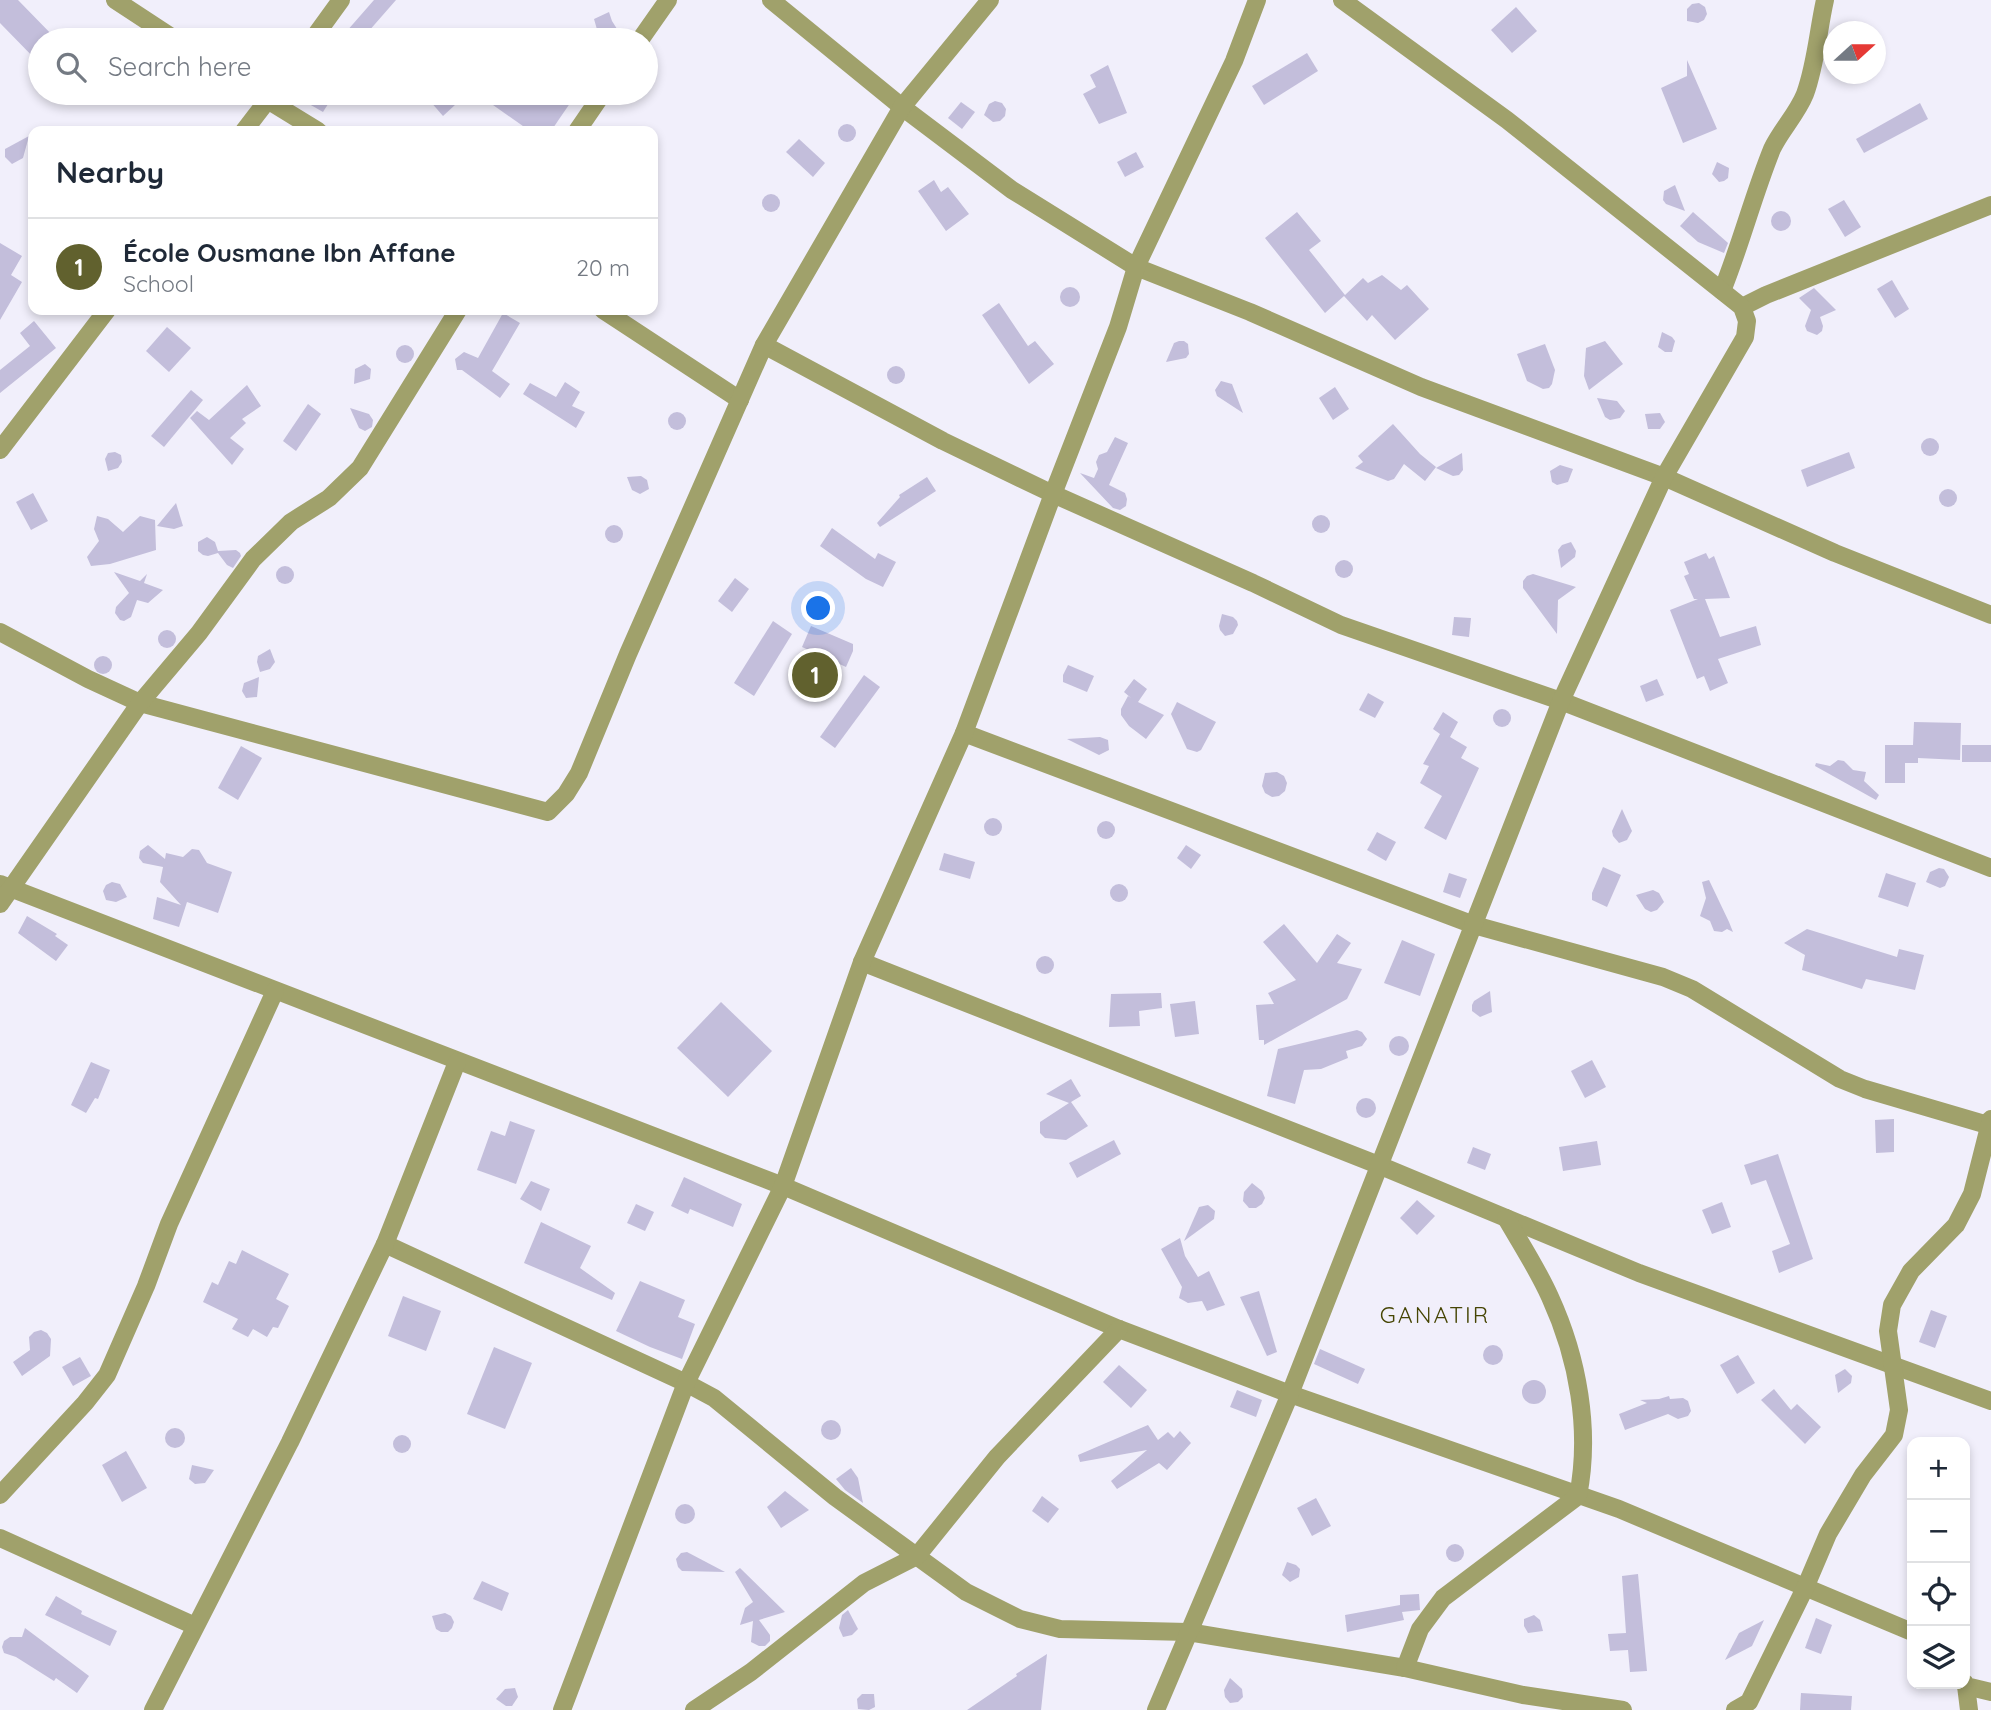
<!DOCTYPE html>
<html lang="en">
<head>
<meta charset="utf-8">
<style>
	:root { --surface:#fff; --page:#f6f6f7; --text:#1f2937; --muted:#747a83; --line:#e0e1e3; --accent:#61612e }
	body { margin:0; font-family:Quicksand,sans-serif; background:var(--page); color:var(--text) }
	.controls { position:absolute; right:21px; bottom:21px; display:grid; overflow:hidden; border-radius:14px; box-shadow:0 4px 10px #0003 }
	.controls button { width:63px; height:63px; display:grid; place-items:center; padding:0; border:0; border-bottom:2px solid var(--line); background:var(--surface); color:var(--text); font:35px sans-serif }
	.compass { position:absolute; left:1823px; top:21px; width:63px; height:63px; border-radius:50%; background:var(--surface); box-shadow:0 4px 10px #0003; rotate:69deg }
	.you { position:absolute; left:819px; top:609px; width:24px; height:24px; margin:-18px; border:5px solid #fff; border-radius:50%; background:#1a73e8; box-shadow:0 0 0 10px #1a73e833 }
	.badge { display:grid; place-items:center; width:46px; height:46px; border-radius:50%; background:var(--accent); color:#fff; font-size:23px; font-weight:700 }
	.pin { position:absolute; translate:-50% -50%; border:4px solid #fff; box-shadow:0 2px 7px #0006 }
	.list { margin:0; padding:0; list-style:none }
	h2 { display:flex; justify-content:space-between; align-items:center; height:91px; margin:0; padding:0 28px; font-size:30px }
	h2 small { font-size:23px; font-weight:400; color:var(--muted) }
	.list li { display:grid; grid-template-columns:46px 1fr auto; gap:21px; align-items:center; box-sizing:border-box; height:98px; padding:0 28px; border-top:2px solid var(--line) }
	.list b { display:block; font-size:26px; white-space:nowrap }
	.list p { margin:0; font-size:23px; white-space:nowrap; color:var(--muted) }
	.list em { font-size:23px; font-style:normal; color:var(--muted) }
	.icon { flex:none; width:38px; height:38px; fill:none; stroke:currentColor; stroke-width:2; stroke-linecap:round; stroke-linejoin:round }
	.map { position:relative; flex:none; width:1991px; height:1710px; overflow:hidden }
	.search { position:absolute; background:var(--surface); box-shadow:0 4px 10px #0003; left:28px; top:28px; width:630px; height:77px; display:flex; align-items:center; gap:18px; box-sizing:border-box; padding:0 24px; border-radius:38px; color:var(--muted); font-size:26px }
	.panel { position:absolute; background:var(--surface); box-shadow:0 4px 10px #0003; left:28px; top:126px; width:630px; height:189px; border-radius:14px }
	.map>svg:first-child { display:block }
</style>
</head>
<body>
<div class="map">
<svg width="1991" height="1710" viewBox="0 0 1991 1710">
	<rect width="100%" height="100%" fill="#f1effb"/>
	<!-- building -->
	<g fill="#c3bedb">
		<polygon points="0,0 18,0 57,40 40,40 40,64 0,23"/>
		<polygon points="374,0 396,0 361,40 339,40"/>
		<polygon points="1699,3 1705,7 1707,14 1704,20 1698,23 1687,21 1687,9 1692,4"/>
		<polygon points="1516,7 1537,31 1512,53 1491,30"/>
		<polygon points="609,12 612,21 624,40 600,40 594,19"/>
		<polygon points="1307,53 1318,71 1264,105 1252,86"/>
		<polygon points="1687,60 1717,129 1683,143 1661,88 1687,76"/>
		<polygon points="1108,65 1127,113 1099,124 1083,94 1096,87 1090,75"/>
		<polygon points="290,93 335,93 323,112"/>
		<polygon points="423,93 468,93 443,116"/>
		<polygon points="476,93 577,93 551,131 530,131"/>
		<polygon points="995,101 1002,103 1006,109 1005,116 1000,121 993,122 984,115 989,104"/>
		<polygon points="961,102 975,112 962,129 948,118"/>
		<polygon points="1920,103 1928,119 1864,153 1856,139"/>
		<circle cx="847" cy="133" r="9"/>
		<polygon points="29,136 23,158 12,164 5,157 5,149"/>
		<polygon points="799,139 825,163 813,177 786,152"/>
		<polygon points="1136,152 1144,167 1125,177 1117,162"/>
		<polygon points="1717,162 1729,168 1728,178 1724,181 1719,182 1712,174"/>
		<polygon points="934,180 941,192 948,187 969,214 946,231 918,191"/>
		<polygon points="1675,185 1685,211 1666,204 1663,200 1664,191"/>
		<circle cx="771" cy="203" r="9"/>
		<polygon points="1844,200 1861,227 1845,237 1828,209"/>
		<circle cx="1781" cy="221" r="10"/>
		<polygon points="1297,212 1321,241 1309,250 1345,295 1363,278 1368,283 1382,275 1401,290 1407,285 1429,309 1395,340 1372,315 1367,321 1344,296 1325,313 1265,238"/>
		<polygon points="1693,212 1728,243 1724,253 1698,242 1680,226"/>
		<polygon points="0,243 22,256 11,275 22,282 0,320"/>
		<polygon points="1892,280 1909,309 1895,318 1877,289"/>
		<circle cx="1070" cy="297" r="10"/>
		<polygon points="1814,288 1836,310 1820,317 1823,326 1822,331 1817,335 1807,331 1805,326 1811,310 1799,298"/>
		<polygon points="999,303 1028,346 1035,341 1054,364 1029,384 982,315"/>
		<polygon points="503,313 520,323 492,371 510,384 500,398 462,370 457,370 455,359 464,352 478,358"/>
		<polygon points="34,321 56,348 0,393 0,370 30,346 20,333"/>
		<polygon points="167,327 191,348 169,372 146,351"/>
		<polygon points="1662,332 1672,337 1675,341 1672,352 1665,352 1658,347"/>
		<polygon points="1179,341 1184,341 1188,344 1189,354 1186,358 1166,362 1174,343"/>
		<polygon points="1605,341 1623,364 1589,390 1584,376 1586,348"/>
		<polygon points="1545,344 1555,370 1552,384 1549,388 1543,389 1527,381 1517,354"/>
		<circle cx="405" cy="354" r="9"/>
		<polygon points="365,364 371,369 370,379 354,384 355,369"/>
		<circle cx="896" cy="375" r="9"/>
		<polygon points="1221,381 1232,384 1243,413 1217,396 1215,390"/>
		<polygon points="565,382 580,392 572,406 585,412 576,428 523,394 530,383 556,397"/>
		<polygon points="247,385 261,406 242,419 246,423 230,438 244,449 232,465 190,418 197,411 209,420"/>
		<polygon points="1335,387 1349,409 1333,420 1319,398"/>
		<polygon points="191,390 203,400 164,447 151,436"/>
		<polygon points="1597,398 1617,401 1625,411 1620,418 1610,420 1605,417"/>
		<polygon points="308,404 321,414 296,451 283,441"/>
		<polygon points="350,408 369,414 373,420 372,427 365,431 359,428"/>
		<circle cx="677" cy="421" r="9"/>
		<polygon points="1660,413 1665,422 1660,429 1648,429 1645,414"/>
		<polygon points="1393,424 1420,454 1436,467 1425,481 1404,464 1394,479 1388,481 1355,468 1363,462 1358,456"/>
		<polygon points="1115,437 1128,443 1109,485 1125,493 1127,499 1126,506 1120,510 1113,508 1080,473 1094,478 1098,469 1096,462 1099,455 1107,452"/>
		<circle cx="1930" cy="447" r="9"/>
		<polygon points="115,452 121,455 122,462 118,468 108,471 105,459 108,453"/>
		<polygon points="1849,452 1855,468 1807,487 1801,470"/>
		<polygon points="1462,453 1463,470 1459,475 1453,476 1436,468"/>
		<polygon points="1560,465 1573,469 1568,482 1557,485 1552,482 1550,471"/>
		<polygon points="641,476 647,480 649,489 640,494 632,490 627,477"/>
		<polygon points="927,477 936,491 880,527 877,523 900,497 899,495"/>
		<circle cx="1948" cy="498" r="9"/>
		<polygon points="33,493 48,521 31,530 16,502"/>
		<polygon points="176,503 183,526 174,529 157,526"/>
		<circle cx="1321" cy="524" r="9"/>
		<polygon points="97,516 108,519 123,532 140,516 155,520 156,550 110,564 91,566 87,557 99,541 94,529"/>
		<circle cx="614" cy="534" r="9"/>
		<polygon points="832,528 875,559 878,553 896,562 883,587 866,579 820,546"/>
		<polygon points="207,537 215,542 218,551 236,550 240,553 241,556 233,568 227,565 218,553 208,556 203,555 198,551 198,542"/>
		<polygon points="1571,542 1576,551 1575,557 1561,568 1558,550 1562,545"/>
		<polygon points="1706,553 1709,559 1714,556 1730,598 1705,599 1720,637 1756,626 1761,645 1718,659 1728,683 1710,691 1704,676 1697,679 1670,610 1698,599 1694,599 1684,576 1689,574 1684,562"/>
		<circle cx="1344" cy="569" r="9"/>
		<circle cx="285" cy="575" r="9"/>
		<polygon points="114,572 140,581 147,574 144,583 163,590 148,603 137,600 131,617 124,621 120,620 115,613 116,607 129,593"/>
		<polygon points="1533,574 1576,587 1558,600 1557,634 1523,588 1523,581 1527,576"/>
		<polygon points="735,578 749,589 732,612 718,601"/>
		<polygon points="1222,614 1233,617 1237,621 1238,625 1233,634 1225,636 1220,630 1219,626"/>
		<polygon points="1454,617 1471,618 1469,637 1452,635"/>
		<polygon points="773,621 792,634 754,696 734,683"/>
		<polygon points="811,626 853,644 853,651 846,667 802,647"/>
		<circle cx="167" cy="639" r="9"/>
		<polygon points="270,649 275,662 270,669 260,672 257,662 258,656"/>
		<circle cx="103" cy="665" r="9"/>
		<polygon points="1068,665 1094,676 1087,692 1063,682 1063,675"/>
		<polygon points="864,675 880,687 835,748 820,737"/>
		<polygon points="259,677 257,697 246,698 242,691 244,683"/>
		<polygon points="1134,679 1147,689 1138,702 1164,715 1146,739 1129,726 1121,715 1121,709 1128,696 1131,698 1124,692"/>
		<polygon points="1657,679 1664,695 1646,702 1640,686"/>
		<polygon points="1368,693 1384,702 1375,718 1359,710"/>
		<polygon points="1177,702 1216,722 1201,750 1197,752 1187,749 1171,714"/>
		<circle cx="1502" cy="718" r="9"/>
		<polygon points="1443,712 1458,722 1450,737 1467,747 1461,758 1479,768 1446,840 1424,828 1442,796 1420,783 1429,766 1423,764 1440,734 1433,729"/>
		<polygon points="1914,722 1961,723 1960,760 1918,758 1918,763 1905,763 1905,783 1885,783 1885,745 1913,745"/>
		<polygon points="1100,737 1108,740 1109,750 1099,755 1067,739"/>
		<rect x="1962" y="745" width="29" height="17"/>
		<polygon points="241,746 262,758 238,800 218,788"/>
		<polygon points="1838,760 1844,761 1853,770 1866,772 1864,781 1879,795 1876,800 1815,766 1816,763 1830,766"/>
		<polygon points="1277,772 1284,776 1287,783 1285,791 1279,796 1272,797 1265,793 1262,786 1265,773"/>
		<polygon points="1622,809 1632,831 1627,840 1619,843 1613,836 1612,831"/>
		<circle cx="993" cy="827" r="9"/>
		<circle cx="1106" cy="830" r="9"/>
		<polygon points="1377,832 1396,842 1386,861 1367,850"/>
		<polygon points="148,845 165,859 166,853 183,857 192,849 199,850 207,863 232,872 218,913 187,902 179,927 153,919 157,897 181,905 160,882 163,867 143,863 139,858 140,851"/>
		<polygon points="1186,845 1201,855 1191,869 1177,858"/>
		<polygon points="944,853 975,862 970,879 939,870"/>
		<polygon points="1603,867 1621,875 1607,907 1592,900 1592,893"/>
		<polygon points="1939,868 1944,869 1949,877 1945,886 1940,888 1926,882 1930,872"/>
		<polygon points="1449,873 1467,879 1460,898 1443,892"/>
		<polygon points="1886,873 1916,883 1908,907 1878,897"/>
		<polygon points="1709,880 1729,922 1733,932 1727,929 1722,932 1714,931 1710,921 1700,916 1706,898 1702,882"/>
		<polygon points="112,882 120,884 127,897 116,902 106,900 103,891 106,885"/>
		<circle cx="1119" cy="893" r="9"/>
		<polygon points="1653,890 1659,893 1664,902 1657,910 1651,912 1645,909 1636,895"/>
		<polygon points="27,916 57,934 55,936 68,945 56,961 18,933"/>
		<polygon points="1284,924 1317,963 1337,934 1351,943 1337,963 1362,969 1347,999 1264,1045 1264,1040 1259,1040 1256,1005 1274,1004 1268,993 1296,980 1263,942"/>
		<polygon points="1807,929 1897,957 1899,949 1924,955 1915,990 1866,979 1862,989 1802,970 1805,955 1784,943"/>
		<polygon points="1402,940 1435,954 1420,996 1384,983"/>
		<circle cx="1045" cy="965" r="9"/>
		<polygon points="1490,991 1492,1012 1480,1017 1472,1011 1472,1005 1474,1001"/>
		<polygon points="1161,993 1162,1008 1139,1011 1140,1026 1109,1027 1111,994"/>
		<polygon points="1195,1001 1199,1034 1175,1037 1170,1004"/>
		<polygon points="721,1002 772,1051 728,1097 677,1048"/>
		<polygon points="1357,1030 1362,1032 1367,1039 1362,1046 1346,1051 1348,1058 1321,1069 1304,1070 1295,1104 1267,1096 1278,1049"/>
		<circle cx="1399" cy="1046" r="10"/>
		<polygon points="1592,1060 1606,1087 1585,1098 1571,1071"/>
		<polygon points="91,1062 110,1070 98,1099 95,1098 86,1113 71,1105"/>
		<polygon points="1071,1079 1081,1096 1071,1102 1088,1126 1066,1140 1045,1138 1040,1133 1040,1122 1069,1103 1046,1094"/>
		<circle cx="1366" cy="1108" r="10"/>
		<polygon points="1894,1119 1894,1152 1876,1153 1875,1120"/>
		<polygon points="510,1121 535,1130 516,1184 477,1170 491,1131 505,1136"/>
		<polygon points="1114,1140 1121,1154 1077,1178 1069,1163"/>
		<polygon points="1597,1141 1601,1165 1563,1171 1559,1147"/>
		<polygon points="1473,1147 1491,1154 1485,1170 1467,1163"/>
		<polygon points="1778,1154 1813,1259 1779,1273 1772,1251 1790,1244 1766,1180 1751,1185 1744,1165"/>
		<polygon points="684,1177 742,1204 733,1227 690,1209 688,1214 671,1206"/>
		<polygon points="531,1181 550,1189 541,1211 520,1199"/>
		<polygon points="1252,1183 1262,1191 1265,1198 1262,1204 1256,1208 1249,1208 1243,1201 1244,1192"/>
		<polygon points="1417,1200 1435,1216 1417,1235 1400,1218"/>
		<polygon points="1722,1202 1731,1227 1712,1234 1702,1210"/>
		<polygon points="636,1204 654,1212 645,1231 627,1223"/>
		<polygon points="1208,1205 1215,1211 1214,1219 1184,1241 1199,1207"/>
		<polygon points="541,1222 591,1246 580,1268 615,1293 612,1300 524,1263"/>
		<polygon points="1180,1238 1185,1256 1198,1277 1209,1271 1225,1305 1207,1311 1202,1301 1188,1303 1179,1298 1182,1287 1161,1249"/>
		<polygon points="242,1250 289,1274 276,1299 289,1306 278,1328 273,1327 267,1337 253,1329 248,1337 232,1329 238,1319 203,1302 212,1282 218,1285 229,1261 236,1264"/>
		<polygon points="640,1281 685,1300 678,1317 695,1324 682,1359 650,1347 616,1331"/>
		<polygon points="1259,1291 1277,1352 1267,1356 1240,1297"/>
		<polygon points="403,1296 441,1311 426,1351 388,1336"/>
		<polygon points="1931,1310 1947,1316 1935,1348 1919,1342"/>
		<polygon points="41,1330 47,1333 51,1339 50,1356 22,1376 13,1362 30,1350 29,1337 34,1332"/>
		<circle cx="1493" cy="1355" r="10"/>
		<polygon points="494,1347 532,1363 505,1429 467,1414"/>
		<polygon points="1320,1349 1365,1369 1358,1384 1314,1364"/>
		<polygon points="1738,1355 1755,1383 1737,1394 1720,1365"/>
		<polygon points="80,1357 91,1376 73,1386 62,1367"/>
		<polygon points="1119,1365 1147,1390 1131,1408 1103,1382"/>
		<polygon points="1845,1369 1852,1376 1851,1383 1838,1393 1835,1375"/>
		<circle cx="1534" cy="1392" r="12"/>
		<polygon points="1774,1389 1791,1410 1797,1404 1821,1427 1805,1444 1761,1400"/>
		<polygon points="1237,1390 1262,1400 1256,1417 1230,1407"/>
		<polygon points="1669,1396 1670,1399 1683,1398 1688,1401 1691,1411 1688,1416 1678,1419 1668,1414 1625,1430 1619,1414 1647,1403 1640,1400 1659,1399"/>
		<circle cx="831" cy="1430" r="10"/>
		<polygon points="1148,1425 1158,1440 1168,1432 1174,1438 1180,1431 1191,1443 1167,1470 1159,1463 1117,1489 1111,1481 1147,1450 1080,1462 1078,1455"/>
		<circle cx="175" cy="1438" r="10"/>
		<circle cx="402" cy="1444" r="9"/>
		<polygon points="126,1451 147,1488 122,1502 102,1465"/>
		<polygon points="192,1465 214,1470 205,1483 195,1484 189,1479"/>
		<polygon points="851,1468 858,1478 863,1503 845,1490 836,1479"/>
		<polygon points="785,1491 809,1510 781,1528 767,1507"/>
		<polygon points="1042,1496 1059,1509 1048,1523 1032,1511"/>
		<polygon points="1316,1498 1331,1526 1312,1536 1297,1508"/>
		<circle cx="685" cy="1514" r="10"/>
		<circle cx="1455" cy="1553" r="9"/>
		<polygon points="687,1552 725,1572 682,1571 678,1567 676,1559 681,1553"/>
		<polygon points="1287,1562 1296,1565 1300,1569 1299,1577 1290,1582 1282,1575"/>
		<polygon points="740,1568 785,1612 759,1620 770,1635 770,1641 765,1646 759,1646 751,1642 753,1621 740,1625 745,1608 753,1602 735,1572"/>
		<polygon points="1638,1574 1647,1671 1630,1672 1628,1650 1610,1651 1608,1634 1626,1633 1622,1576"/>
		<polygon points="482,1581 509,1593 502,1611 473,1599"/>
		<polygon points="1419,1594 1420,1610 1402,1612 1404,1620 1347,1632 1345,1615 1400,1605 1400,1595"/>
		<polygon points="56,1596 82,1611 81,1614 117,1631 110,1646 45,1615"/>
		<polygon points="848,1610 858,1629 852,1635 843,1637 839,1628 842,1615"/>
		<polygon points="445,1613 451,1616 454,1622 452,1628 448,1632 441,1632 436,1629 432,1616"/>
		<polygon points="1534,1615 1540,1620 1543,1631 1528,1633 1524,1626 1524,1619"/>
		<polygon points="1816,1618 1832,1625 1821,1654 1805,1648"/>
		<polygon points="1764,1620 1752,1646 1725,1660 1739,1633"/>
		<polygon points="25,1628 89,1676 77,1693 56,1678 54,1681 16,1657 4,1653 2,1647 4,1641 10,1637 22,1637"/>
		<polygon points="1047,1654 1041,1710 967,1710 1017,1676 1016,1674"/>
		<polygon points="1230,1678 1242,1689 1243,1697 1238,1702 1230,1703 1225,1697 1224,1690"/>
		<polygon points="515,1688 518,1697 512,1706 506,1706 496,1699 505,1689"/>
		<polygon points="1801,1693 1852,1696 1851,1710 1800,1710"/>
		<polygon points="862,1694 874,1694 875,1707 869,1710 858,1709 857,1699"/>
	</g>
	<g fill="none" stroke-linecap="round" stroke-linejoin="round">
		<!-- minor -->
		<g stroke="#a0a16b" stroke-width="18">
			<polyline points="115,0 176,40"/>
			<polyline points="771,0 902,107 1012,190 1136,267 1250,312 1421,387 1664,477 1835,553 1991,615"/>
			<polyline points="312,40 341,0"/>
			<polyline points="640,40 668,0"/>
			<polyline points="256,93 318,131"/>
			<polyline points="244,131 273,93"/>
			<polyline points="577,131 603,93"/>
			<path d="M1722 291C1741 244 1753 196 1772 149 1781 130 1797 114 1805 94 1816 64 1818 31 1825 0"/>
			<polyline points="1742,307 1766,295 1991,205"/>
			<polyline points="603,310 740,400"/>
			<polyline points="764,345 943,441 1053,494 1253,583 1341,625 1561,701 1991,868"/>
			<polyline points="0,450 107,310"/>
			<polyline points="0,632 88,679 140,703 548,812 566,794 579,773 628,654 764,345 902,107 990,0"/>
			<polyline points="964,733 1474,925 1663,977 1692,989 1840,1079 1865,1089 1991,1126"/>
			<polyline points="0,884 783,1186 1119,1329 1290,1394 1619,1509 1912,1632"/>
			<polyline points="0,904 140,703 199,633 253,559 291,522 329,498 360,468 458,310"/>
			<polyline points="862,962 1381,1166 1639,1273 1991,1401"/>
			<polyline points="385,1244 686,1383 714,1398 835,1497 966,1592 1020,1619 1060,1629 1188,1632 1405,1668 1523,1695 1623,1710"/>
			<polyline points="0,1495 85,1403 107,1375 146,1286 169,1224 275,991"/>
			<polyline points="0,1538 195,1626"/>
			<path d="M1405 1668 1420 1629 1443 1598 1578 1496C1591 1430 1578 1358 1550 1297 1538 1270 1521 1244 1506 1218"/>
			<polyline points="1965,1683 1966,1686 1991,1692"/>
			<polyline points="1966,1686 1969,1710"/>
			<polyline points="153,1710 290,1442 385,1244 457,1062"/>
			<polyline points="562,1710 686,1383 783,1186 862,962 964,733 1053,494 1118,327 1136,267 1234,61 1257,0"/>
			<polyline points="694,1710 751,1672 864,1583 917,1556 997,1457 1119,1329"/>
			<polyline points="1156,1710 1290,1394 1561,701 1664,477 1745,337 1747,321 1742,307 1507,120 1342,0"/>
			<polyline points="1735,1710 1749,1702 1805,1588 1828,1534 1863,1475 1894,1435 1899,1410 1888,1331 1892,1305 1911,1271 1956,1225 1972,1194 1991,1119"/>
		</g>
	</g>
	<g text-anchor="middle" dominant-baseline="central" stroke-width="7" stroke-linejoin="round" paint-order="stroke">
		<!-- neighbourhood labels -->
		<g font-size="23" letter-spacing="2" fill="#464504" stroke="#f1effb">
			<text x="1435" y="1314">GANATIR</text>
		</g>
	</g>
</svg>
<div class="controls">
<button>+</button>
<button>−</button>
<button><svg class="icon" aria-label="locate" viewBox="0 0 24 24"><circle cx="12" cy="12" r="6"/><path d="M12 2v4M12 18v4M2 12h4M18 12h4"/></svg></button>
<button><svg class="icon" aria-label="layers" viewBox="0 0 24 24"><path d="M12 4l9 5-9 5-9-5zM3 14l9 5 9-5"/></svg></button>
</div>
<svg class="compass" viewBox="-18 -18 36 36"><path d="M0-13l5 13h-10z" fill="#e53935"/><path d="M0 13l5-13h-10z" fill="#747a83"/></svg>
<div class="you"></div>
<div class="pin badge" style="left:815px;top:675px">1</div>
<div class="search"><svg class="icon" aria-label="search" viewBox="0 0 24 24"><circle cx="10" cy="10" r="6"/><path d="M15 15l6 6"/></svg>Search here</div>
<section class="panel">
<h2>Nearby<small></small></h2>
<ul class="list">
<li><span class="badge">1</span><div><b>École Ousmane Ibn Affane</b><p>School</p></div><em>20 m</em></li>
</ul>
</section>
</div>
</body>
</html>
